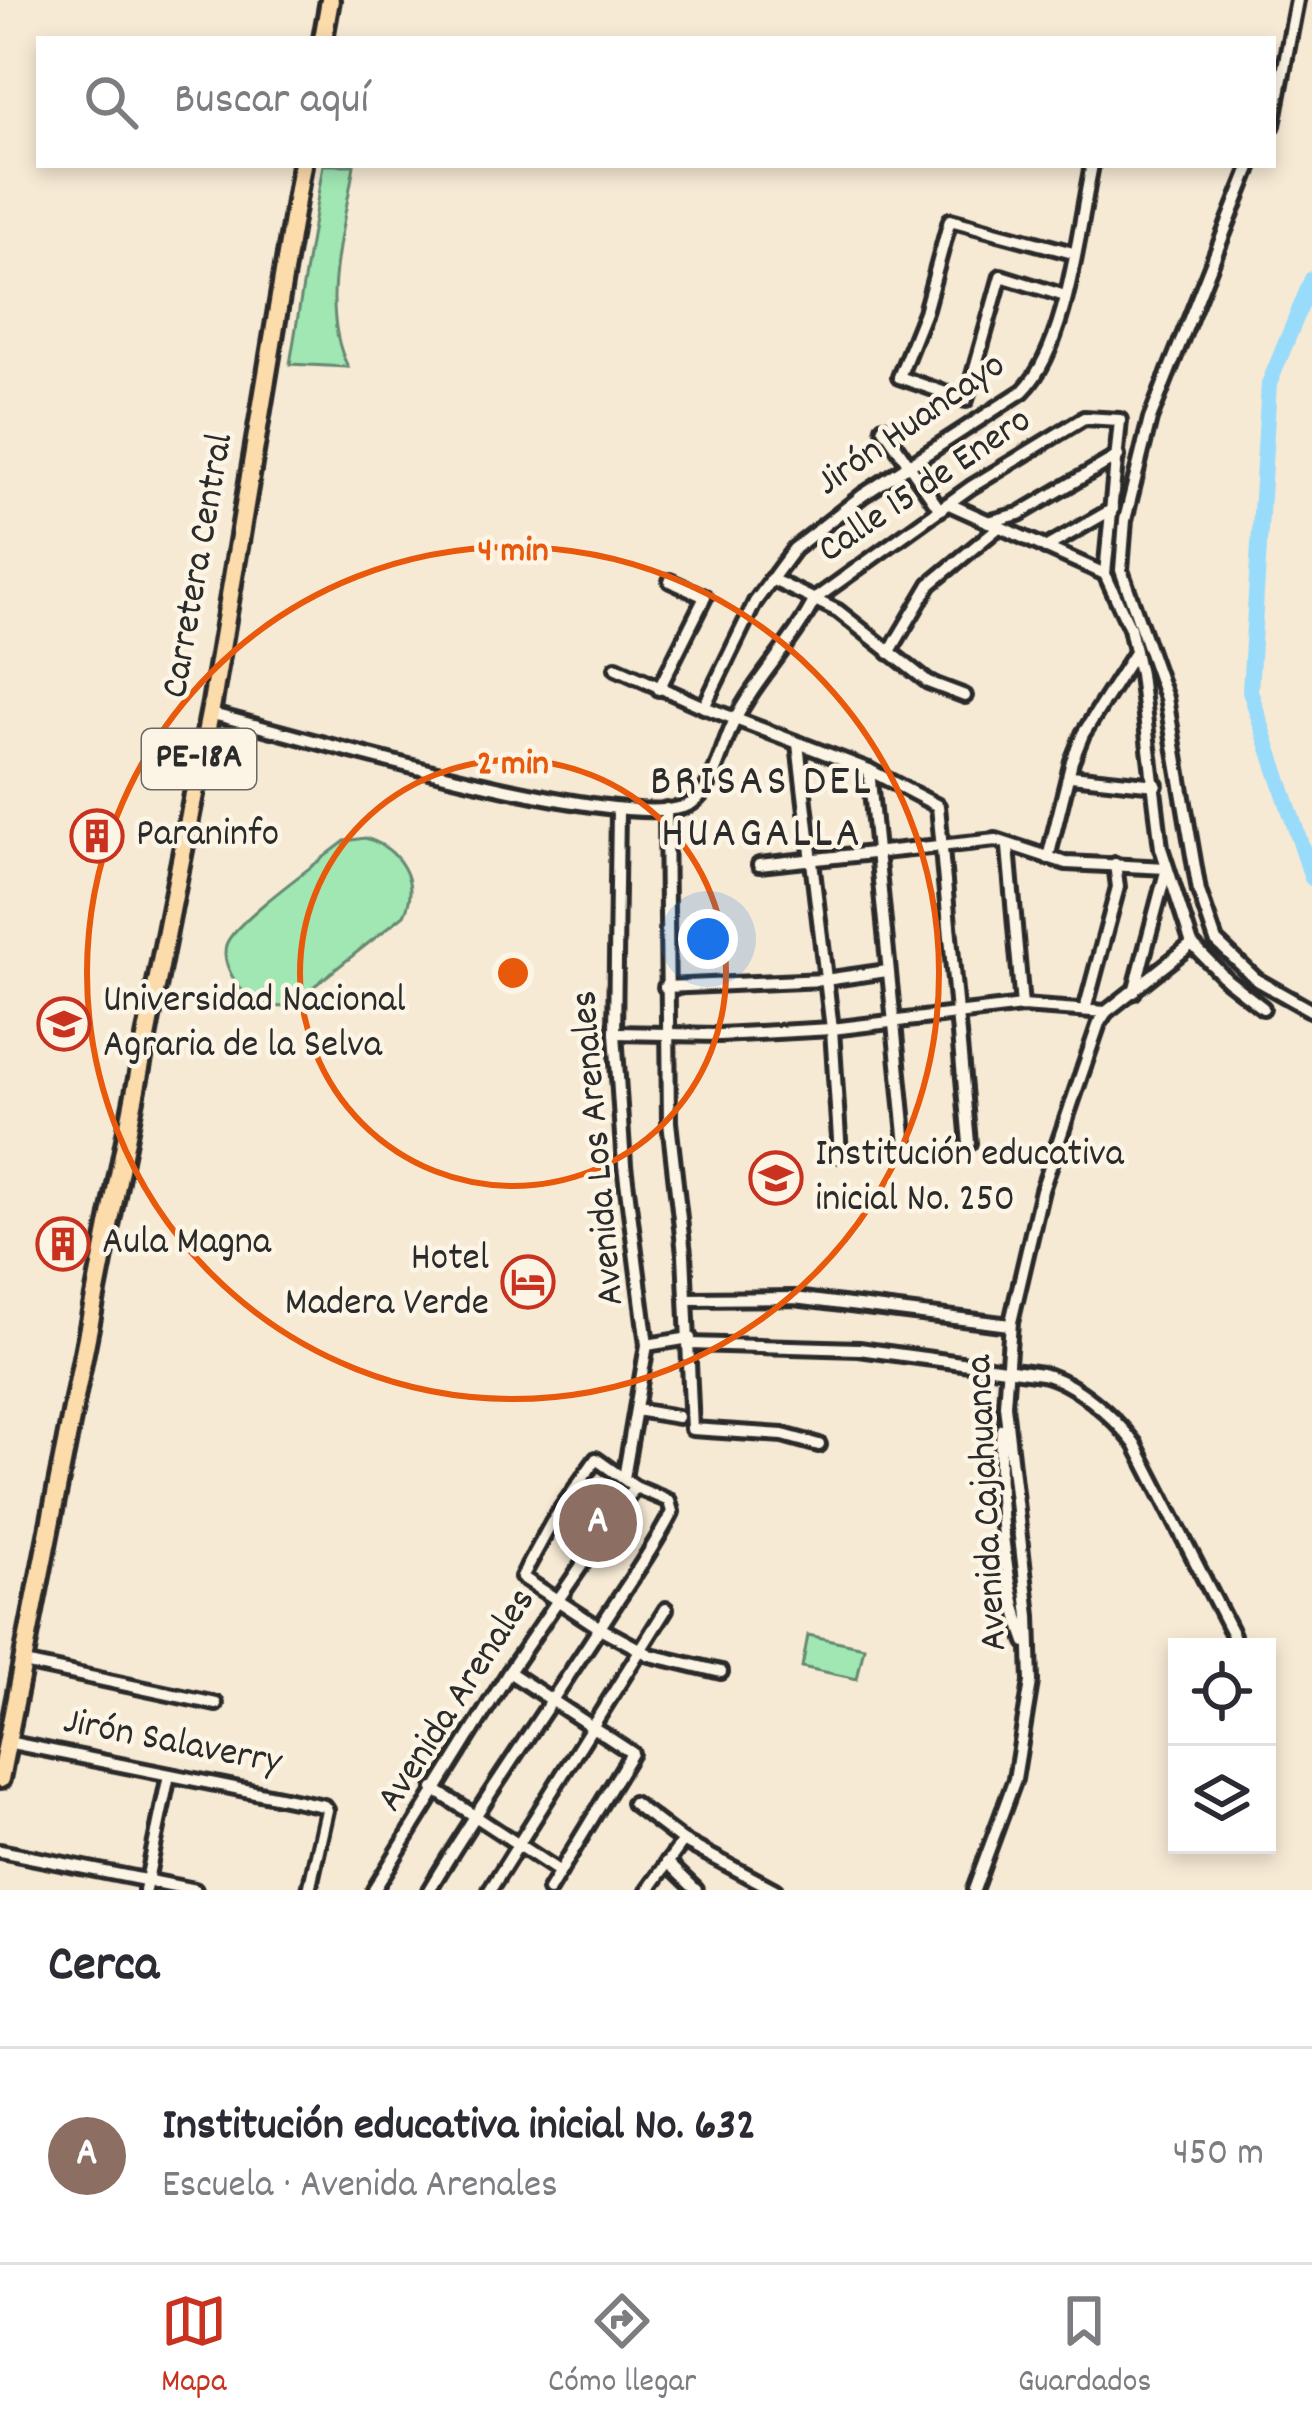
<!DOCTYPE html>
<html lang="es">
<head>
<meta charset="utf-8">
<style>
	:root { --surface:#fff; --page:#f7f7f7; --text:#2b2b33; --muted:#7c7c81; --line:#e1e1e2; --accent:#c8321e }
	body { margin:0; font-family:Dekko,sans-serif; background:var(--page); color:var(--text) }
	.controls { position:absolute; right:36px; bottom:36px; display:grid; overflow:hidden; border-radius:0px; box-shadow:0 6px 18px #0003 }
	.controls button { width:108px; height:108px; display:grid; place-items:center; padding:0; border:0; border-bottom:3px solid var(--line); background:var(--surface); color:var(--text); font:60px sans-serif }
	.you { position:absolute; left:708px; top:939px; width:42px; height:42px; margin:-30px; border:9px solid #fff; border-radius:50%; background:#1a73e8; box-shadow:0 0 0 18px #1a73e833 }
	.badge { display:grid; place-items:center; width:78px; height:78px; border-radius:50%; background:var(--accent); color:#fff; font-size:39px; font-weight:700 }
	.pin { position:absolute; translate:-50% -50%; border:6px solid #fff; box-shadow:0 3px 12px #0006 }
	.list { margin:0; padding:0; list-style:none }
	h2 { display:flex; justify-content:space-between; align-items:center; height:156px; margin:0; padding:0 48px; font-size:51px }
	h2 small { font-size:39px; font-weight:400; color:var(--muted) }
	.list li { display:grid; grid-template-columns:78px 1fr auto; gap:36px; align-items:center; box-sizing:border-box; height:216px; padding:0 48px; border-top:3px solid var(--line) }
	.list b { display:block; font-size:45px; white-space:nowrap }
	.list p { margin:0; font-size:39px; white-space:nowrap; color:var(--muted) }
	.list em { font-size:39px; font-style:normal; color:var(--muted) }
	.icon { flex:none; width:66px; height:66px; fill:none; stroke:currentColor; stroke-width:2; stroke-linecap:round; stroke-linejoin:round }
	.map { position:relative; flex:none; width:1312px; height:1890px; overflow:hidden }
	.search { position:absolute; background:var(--surface); box-shadow:0 6px 18px #0003; left:36px; right:36px; top:36px; height:132px; display:flex; align-items:center; gap:30px; box-sizing:border-box; padding:0 42px; border-radius:0px; color:var(--muted); font-size:45px }
	.sheet { height:372px; background:var(--surface) }
	nav { display:flex; justify-content:space-around; align-items:center; box-sizing:border-box; height:168px; border-top:3px solid var(--line); background:var(--surface); font-size:33px; color:var(--muted) }
	nav a { display:grid; justify-items:center; gap:6px }
	nav .on { color:var(--accent) }
	.map>svg:first-child { display:block }
</style>
</head>
<body>
<div class="map">
<svg width="1312" height="1890" viewBox="0 0 1312 1890">
	<rect width="100%" height="100%" fill="#f7ead5"/>
	<filter id="ink" filterUnits="userSpaceOnUse"><feTurbulence type="fractalNoise" baseFrequency=".00833" numOctaves="2"/><feDisplacementMap in="SourceGraphic" scale="24" xChannelSelector="R" yChannelSelector="G"/><feConvolveMatrix kernelMatrix="1 2 1 2 8 2 1 2 1" color-interpolation-filters="sRGB"/></filter>
	<g filter="url(#ink)">
		<!-- green -->
		<g fill="#a0e7b4" stroke="#668970" stroke-width="3">
			<path d="M323 165H354C344 229 318 307 348 367L290 364Z"/>
			<path d="M365 838C399 848 421 881 404 915L289 1006C270 1009 252 1003 240 988 231 977 222 959 226 945 233 922 321 860 345 841Z"/>
			<polygon points="808,1635 864,1647 857,1679 802,1667"/>
		</g>
		<g fill="none" stroke-linecap="round" stroke-linejoin="round">
			<!-- river -->
			<polyline stroke="#98dbfa" stroke-width="16" points="1312,279 1269,384 1250,691 1312,878"/>
			<!-- minor casing -->
			<g stroke="#2b2b2b" stroke-width="20">
				<g id="minor">
					<polyline points="1273,125 1297,0"/>
					<polyline points="1251,165 1150,419 1125,520 1121,570 1166,698 1199,891 1216,941 1257,980 1312,1011"/>
					<polyline points="1065,296 1001,276 966,400 899,377 925,312 950,220 1073,253"/>
					<polyline points="883,427 940,510"/>
					<polyline points="949,504 1105,574"/>
					<polyline points="988,522 1019,514 1118,456"/>
					<polyline points="1045,548 1113,509"/>
					<polyline points="771,579 838,611 928,682 965,696"/>
					<polyline points="889,653 930,584 999,527"/>
					<polyline points="616,668 704,707 869,770 938,806 969,1143"/>
					<polyline points="659,689 705,597 670,581"/>
					<path d="M704 707 755 602 794 549 863 495 1023 391C1067 347 1079 227 1092 165"/>
					<path d="M208 713C288 732 638 839 692 803 715 788 722 745 734 722 756 678 793 643 815 599L971 487 1084 418 1120 420 1105 574 1130 628 1140 674 1161 848 1192 944 1227 980 1263 1008"/>
					<polyline points="798,744 832,1029 840,1155"/>
					<polyline points="869,770 906,1145"/>
					<polyline points="1071,776 1156,785"/>
					<polyline points="666,809 669,1122 684,1254 692,1429 783,1435 819,1445"/>
					<polyline points="618,810 615,1033 624,1165 647,1345 624,1478"/>
					<polyline points="1008,847 1022,1006"/>
					<polyline points="1048,858 1072,761 1083,734 1134,654"/>
					<polyline points="759,865 996,840 1066,863 1167,868 1134,992"/>
					<polyline points="665,987 825,980 887,971"/>
					<polyline points="1085,1010 1118,887 1115,864"/>
					<polyline points="615,1033 719,1035 832,1029 1022,1006 1106,1012"/>
					<polyline points="687,1299 794,1298 1010,1325"/>
					<path d="M690 1344 859 1349 1042 1374C1076 1382 1114 1417 1135 1444L1233 1635V1647"/>
					<polyline points="647,1345 690,1338"/>
					<polyline points="636,1410 678,1417"/>
					<path d="M1002 1429C995 1493 1004 1582 1026 1642"/>
					<polyline points="24,1663 216,1704"/>
					<polyline points="509,1672 632,1753 549,1890"/>
					<polyline points="7,1742 324,1806 327,1810 309,1890"/>
					<polyline points="434,1789 560,1872"/>
					<polyline points="633,1803 683,1841 775,1890"/>
					<polyline points="0,1851 195,1890"/>
					<polyline points="667,1862 696,1890"/>
					<polyline points="145,1890 169,1775"/>
					<polyline points="374,1890 509,1672 635,1487"/>
					<path d="M429 1890C485 1796 549 1707 608 1615 630 1581 654 1548 672 1512L669 1501 635 1487 596 1459 552 1522 522 1577 600 1628 650 1655 721 1672"/>
					<polyline points="490,1890 666,1609"/>
					<polyline points="648,1890 683,1841"/>
					<polyline points="974,1890 1015,1779 1031,1682 1029,1616 1005,1405 1011,1322 1042,1190 1099,1023 1106,1012 1192,944"/>
				</g>
			</g>
			<!-- trunk casing -->
			<g stroke="#2b2b2b" stroke-width="26">
				<g id="trunk">
					<polyline points="323,39 330,0"/>
					<polyline points="0,1779 212,703 302,165"/>
				</g>
			</g>
			<!-- minor -->
			<use href="#minor" stroke="#fcf5e5" stroke-width="10"/>
			<!-- trunk -->
			<use href="#trunk" stroke="#fddcac" stroke-width="16"/>
		</g>
	</g>
	<!-- distance rings -->
	<g fill="none" stroke="#e8590c" stroke-width="6">
		<circle cx="513" cy="973" r="213"/>
		<circle cx="513" cy="973" r="426"/>
	</g>
	<!-- icons -->
	<defs>
		<g id="building-ring" transform="scale(2.7)"><circle r="9.5" fill="#fcf5e5" stroke="#c8321e" stroke-width="1.5"/><path d="M-4-6H4V6H1V3H-1V6H-4ZM-2.5-4.3h1.7v1.8h-1.7ZM.8-4.3h1.7v1.8H.8ZM-2.5-1h1.7V.8h-1.7ZM.8-1h1.7V.8H.8Z" fill="#c8321e"/></g>
		<g id="university-ring" transform="scale(2.7)"><circle r="9.5" fill="#fcf5e5" stroke="#c8321e" stroke-width="1.5"/><path d="M0-5L7-2L0 1L-7-2ZM-4 1L0 2.5L4 1V4Q0 6-4 4Z" fill="#c8321e"/></g>
		<g id="school-ring" transform="scale(2.7)"><circle r="9.5" fill="#fcf5e5" stroke="#c8321e" stroke-width="1.5"/><path d="M0-5L7-2L0 1L-7-2ZM-4 1L0 2.5L4 1V4Q0 6-4 4Z" fill="#c8321e"/></g>
		<g id="hotel-ring" transform="scale(2.7)"><circle r="9.5" fill="#fcf5e5" stroke="#c8321e" stroke-width="1.5"/><path d="M-6-4.5h1.5V1H6V5H4.5V3h-9V5H-6ZM-4 0a1.8 1.8 0 1 1 3.6 0ZM.5 0V-2.5h3Q6-2.5 6 0Z" fill="#c8321e"/></g>
	</defs>
	<g fill-rule="evenodd">
		<use href="#building-ring" x="97" y="836"/>
		<use href="#university-ring" x="64" y="1024"/>
		<use href="#school-ring" x="776" y="1178"/>
		<use href="#building-ring" x="63" y="1244"/>
		<use href="#hotel-ring" x="528" y="1282"/>
	</g>
	<g text-anchor="middle" dominant-baseline="central" stroke-width="9" stroke-linejoin="round" paint-order="stroke">
		<!-- shield labels -->
		<rect fill="#fcf5e5" stroke="#6a6863" stroke-width="3" x="142" y="729" width="114" height="60" rx="9"/>
		<g font-size="36" font-weight="bold" fill="#2b2b2b">
			<text x="199" y="759">PE-18A</text>
		</g>
		<!-- street labels -->
		<g font-size="39" fill="#2b2b2b" stroke="#fcf5e5">
			<text transform="translate(912 426) rotate(-35)">Jirón Huancayo</text>
			<text transform="translate(926 487) rotate(-34)">Calle 15 de Enero</text>
			<text transform="translate(200 566) rotate(-80)">Carretera Central</text>
			<text transform="translate(600 1148) rotate(-95)">Avenida Los Arenales</text>
			<text transform="translate(989 1503) rotate(-93)">Avenida Cajahuanca</text>
			<text transform="translate(458 1701) rotate(-57)">Avenida Arenales</text>
			<text transform="translate(172 1744) rotate(11)">Jirón Salaverry</text>
		</g>
		<!-- poi labels -->
		<g font-size="39" fill="#2b2b2b" stroke="#fcf5e5" text-anchor="start">
			<text x="136" y="836">Paraninfo</text>
			<text x="103" y="1002">Universidad Nacional<tspan x="103" dy="45">Agraria de la Selva</tspan></text>
			<text x="815" y="1156">Institución educativa<tspan x="815" dy="45">inicial No. 250</tspan></text>
			<text x="102" y="1244">Aula Magna</text>
			<text x="489" y="1260" text-anchor="end">Hotel<tspan x="489" dy="45">Madera Verde</tspan></text>
		</g>
		<!-- quarter labels -->
		<g font-size="45" letter-spacing="3" fill="#2b2b2b" stroke="#fcf5e5">
			<text x="762" y="784">BRISAS DEL<tspan x="762" dy="52">HUAGALLA</tspan></text>
		</g>
	</g>
	<circle cx="513" cy="973" r="18" fill="#e8590c" stroke="#fcf5e5" stroke-width="6"/>
	<g font-size="36" text-anchor="middle" font-weight="bold" fill="#e8590c" stroke="#fcf5e5" stroke-width="9" stroke-linejoin="round" paint-order="stroke">
		<text x="513" y="560">4 min</text>
		<text x="513" y="773">2 min</text>
	</g>
</svg>
<div class="controls">
<button><svg class="icon" aria-label="locate" viewBox="0 0 24 24"><circle cx="12" cy="12" r="6"/><path d="M12 2v4M12 18v4M2 12h4M18 12h4"/></svg></button>
<button><svg class="icon" aria-label="layers" viewBox="0 0 24 24"><path d="M12 4l9 5-9 5-9-5zM3 14l9 5 9-5"/></svg></button>
</div>
<div class="you"></div>
<div class="pin badge" style="left:598px;top:1523px;background:#8d6e63">A</div>
<div class="search"><svg class="icon" aria-label="search" viewBox="0 0 24 24"><circle cx="10" cy="10" r="6"/><path d="M15 15l6 6"/></svg>Buscar aquí</div>
</div>
<section class="sheet">
<h2>Cerca<small></small></h2>
<ul class="list">
<li><span class="badge" style="background:#8d6e63">A</span><div><b>Institución educativa inicial No. 632</b><p>Escuela · Avenida Arenales</p></div><em>450 m</em></li>
</ul>
</section>
<nav>
<a class="on"><svg class="icon" aria-label="map" viewBox="0 0 24 24"><path d="M3 6l6-2 6 2 6-2v14l-6 2-6-2-6 2zM9 4v14M15 6v14"/></svg>Mapa</a>
<a><svg class="icon" aria-label="directions" viewBox="0 0 24 24"><path d="M12 3l9 9-9 9-9-9zM9 14v-3h6M13 9l2 2-2 2"/></svg>Cómo llegar</a>
<a><svg class="icon" aria-label="saved" viewBox="0 0 24 24"><path d="M7 4h10v16l-5-4-5 4z"/></svg>Guardados</a>
</nav>
</body>
</html>
